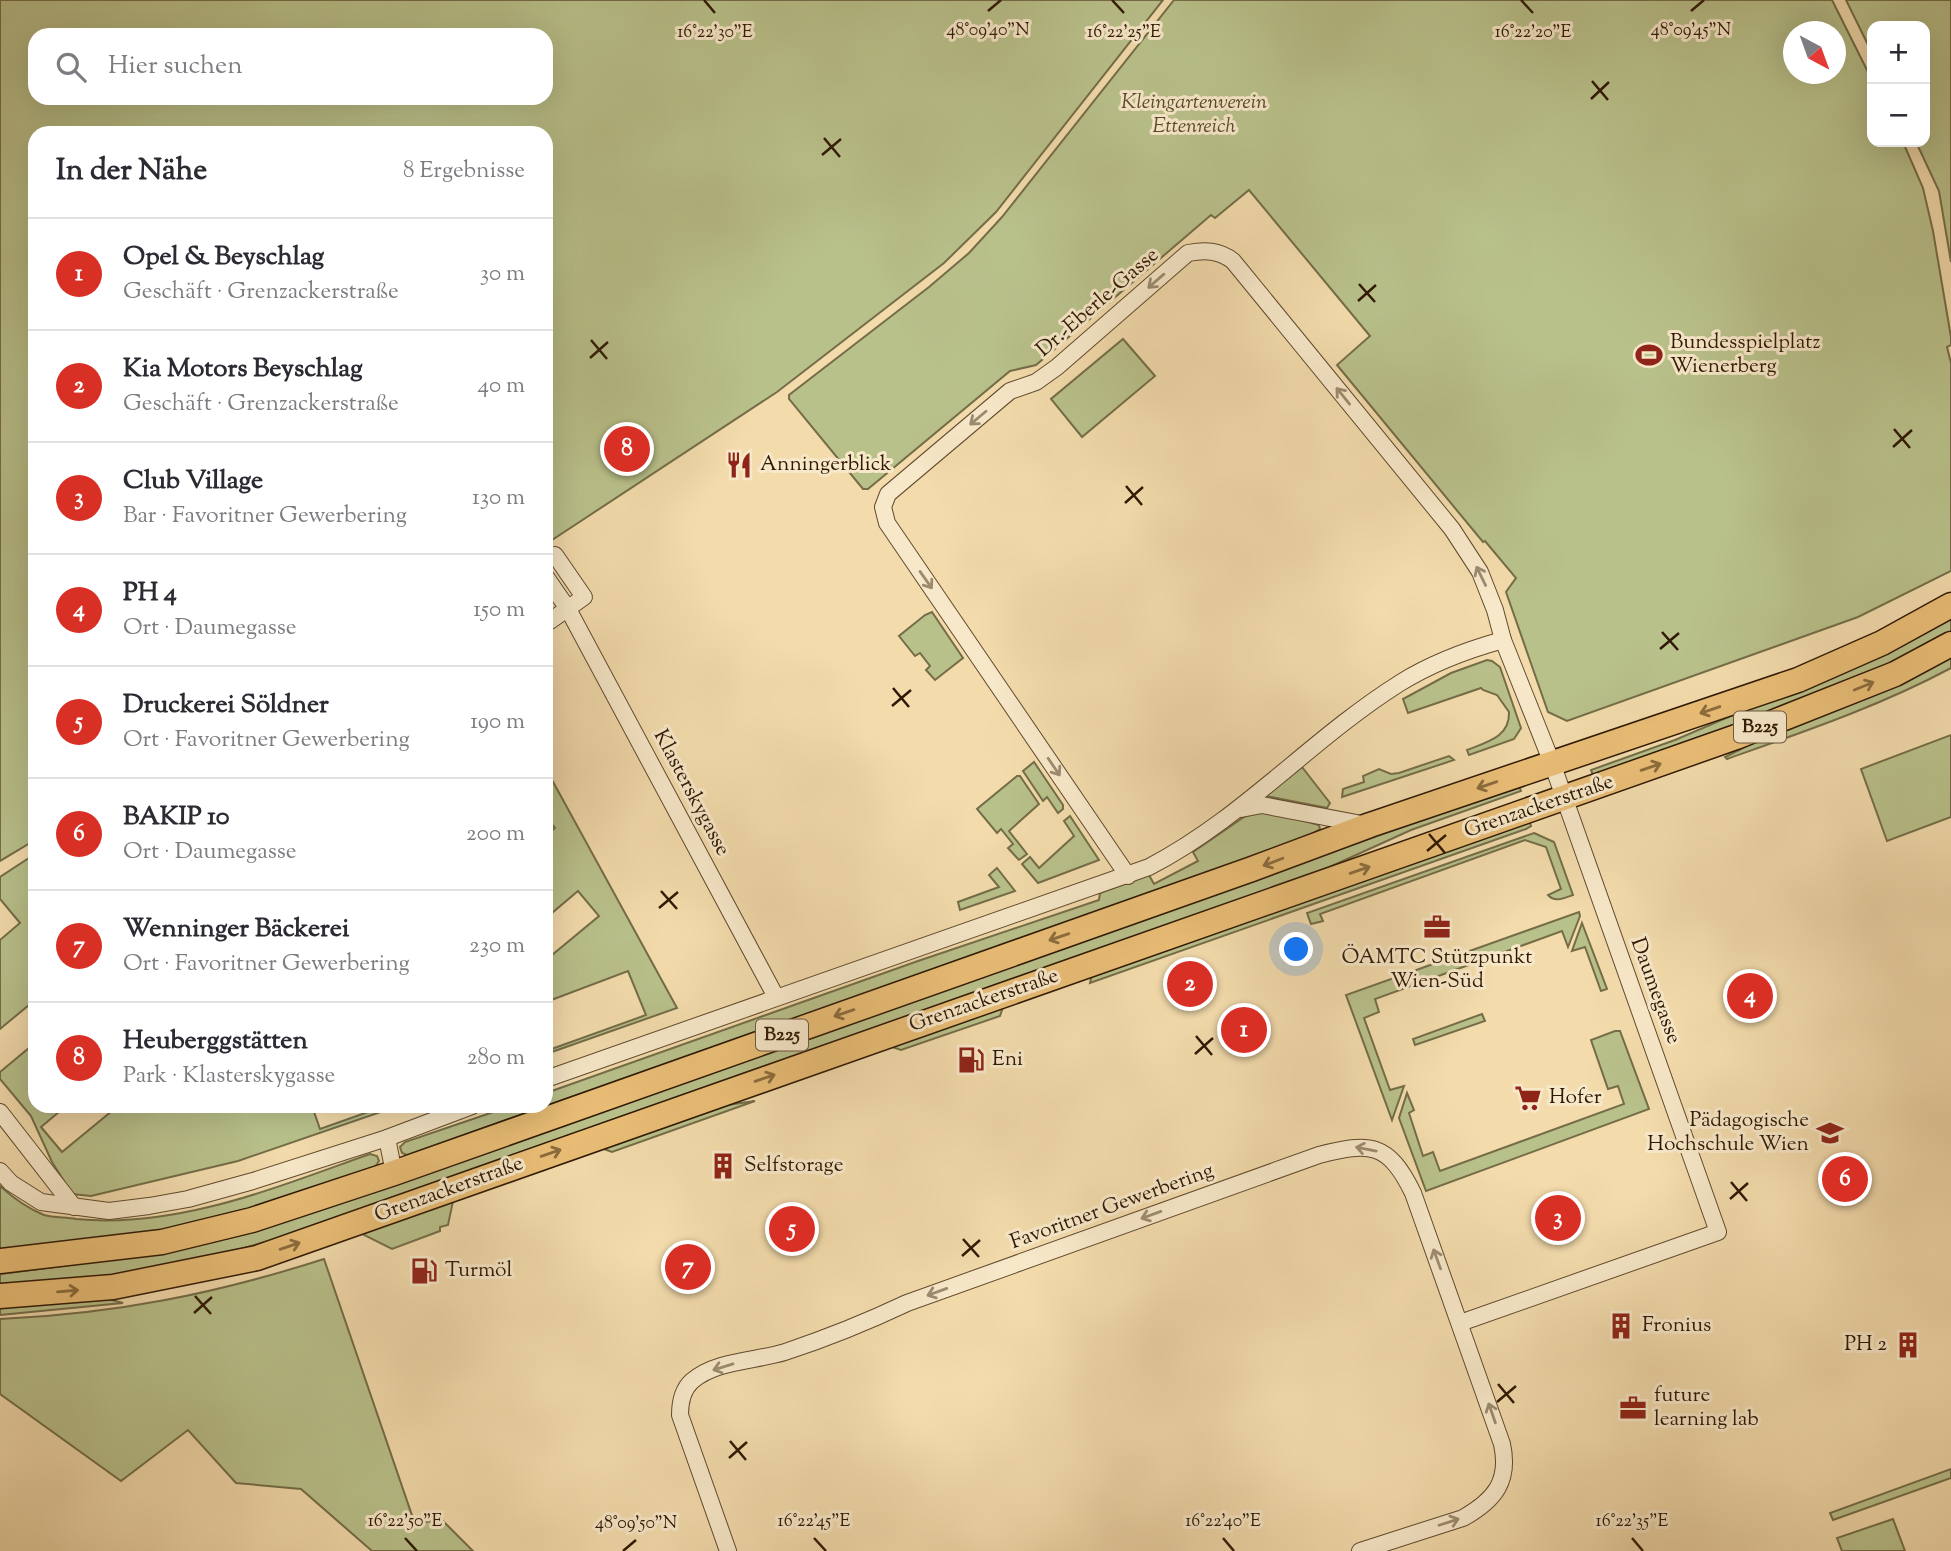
<!DOCTYPE html>
<html lang="de">
<head>
<meta charset="utf-8">
<style>
	:root { --surface:#fff; --page:#f7f7f7; --text:#2b2b33; --muted:#7c7c81; --line:#e1e1e2; --accent:#d93025 }
	body { margin:0; font-family:"Sorts Mill Goudy",serif; background:var(--page); color:var(--text) }
	.controls { position:absolute; right:21px; top:21px; display:grid; overflow:hidden; border-radius:14px; box-shadow:0 7px 28px #0002 }
	.controls button { width:63px; height:63px; display:grid; place-items:center; padding:0; border:0; border-bottom:2px solid var(--line); background:var(--surface); color:var(--text); font:35px sans-serif }
	.compass { position:absolute; left:1783px; top:21px; width:63px; height:63px; border-radius:50%; background:var(--surface); box-shadow:0 7px 28px #0002; rotate:139deg }
	.you { position:absolute; left:1297px; top:950px; width:24px; height:24px; margin:-18px; border:5px solid #fff; border-radius:50%; background:#1a73e8; box-shadow:0 0 0 10px #1a73e833 }
	.badge { display:grid; place-items:center; width:46px; height:46px; border-radius:50%; background:var(--accent); color:#fff; font-size:23px; font-weight:700 }
	.pin { position:absolute; translate:-50% -50%; border:4px solid #fff; box-shadow:0 2px 7px #0006 }
	.list { margin:0; padding:0; list-style:none }
	h2 { display:flex; justify-content:space-between; align-items:center; height:91px; margin:0; padding:0 28px; font-size:30px }
	h2 small { font-size:23px; font-weight:400; color:var(--muted) }
	.list li { display:grid; grid-template-columns:46px 1fr auto; gap:21px; align-items:center; box-sizing:border-box; height:112px; padding:0 28px; border-top:2px solid var(--line) }
	.list b { display:block; font-size:26px; white-space:nowrap }
	.list p { margin:0; font-size:23px; white-space:nowrap; color:var(--muted) }
	.list em { font-size:23px; font-style:normal; color:var(--muted) }
	.icon { flex:none; width:38px; height:38px; fill:none; stroke:currentColor; stroke-width:2; stroke-linecap:round; stroke-linejoin:round }
	.map { position:relative; flex:none; width:1951px; height:1551px; overflow:hidden }
	.search { position:absolute; background:var(--surface); box-shadow:0 7px 28px #0002; left:28px; top:28px; width:525px; height:77px; display:flex; align-items:center; gap:18px; box-sizing:border-box; padding:0 24px; border-radius:21px; color:var(--muted); font-size:26px }
	.panel { position:absolute; background:var(--surface); box-shadow:0 7px 28px #0002; left:28px; top:126px; width:525px; height:987px; border-radius:21px }
	.map>svg:first-child { display:block }
</style>
</head>
<body>
<div class="map">
<svg width="1951" height="1551" viewBox="0 0 1951 1551">
	<rect width="100%" height="100%" fill="#f3dbac"/>
	<filter id="stains"><feTurbulence type="fractalNoise" baseFrequency=".00286" numOctaves="4"/><feColorMatrix values="0 0 0 0 .2 0 0 0 0 .09 0 0 0 0 .02 0 0 0 .5 -.17"/></filter>
	<radialGradient id="worn" r=".72"><stop offset=".6" stop-color="#630" stop-opacity="0"/><stop offset="1" stop-color="#630" stop-opacity=".3"/></radialGradient>
	<!-- green -->
	<g fill="#b9c18b" stroke="#746d48" stroke-width="2" fill-rule="evenodd">
		<path d="M0 0H1163L996 212 944 263 777 392 546 544V133H35V840L0 861ZM546 35V98H35V35Z"/>
		<path d="M1174 0H1832L1872 80V142H1903L1923 188 1933 231 1951 337V345L1947 347 1951 363V571L1858 617 1567 721 1548 712 1506 592 1516 578 1485 541 1483 542 1337 365 1370 336 1249 190 1215 218 1211 215 1036 365 1010 371 868 489H863L789 399V395L929 287 969 253 1002 217ZM1794 32H1836V74H1794Z"/>
		<polygon points="1846,0 1951,0 1951,262 1939,191 1916,142 1925,142 1925,26 1872,26 1872,53"/>
		<polygon points="1123,339 1155,376 1082,437 1051,399"/>
		<polygon points="932,612 963,658 935,680 926,670 930,666 920,653 915,656 899,636 925,615"/>
		<polygon points="1951,619 1951,634 1880,668 1793,705 1593,775 1591,770 1675,740 1924,633"/>
		<path d="M1951 658V668C1880 706 1803 732 1727 759L1725 757 1751 744 1904 682Z"/>
		<path d="M1487 660 1492 661 1500 667 1521 728 1514 739 1469 755 1467 750C1487 742 1510 737 1509 712L1497 695 1483 690 1481 688 1408 713 1403 699 1451 673Z"/>
		<polygon points="1951,735 1951,817 1887,841 1861,769"/>
		<polygon points="1449,756 1454,760 1342,797 1343,789 1364,782 1363,776 1379,769 1391,774 1399,773"/>
		<polygon points="1034,762 1063,805 1063,809 1058,813 1047,797 1043,801 1023,771"/>
		<polygon points="1302,767 1330,803 1327,808 1266,796"/>
		<polygon points="546,769 677,1008 546,1054 546,1051 646,1015 628,971 546,1002 546,960 599,916 578,891 546,918 546,836 555,828 546,817"/>
		<polygon points="1017,776 1020,776 1039,804 1009,831 1027,854 1019,860 1008,848 1013,844 1001,829 997,833 977,809"/>
		<polygon points="1519,786 1521,791 1411,830 1323,870 271,1240 234,1251 116,1275 0,1285 0,1274 148,1255 596,1111"/>
		<polygon points="1254,813 1275,813 1319,825 1320,829 1303,839 407,1155 402,1153 400,1147 405,1142 511,1106 546,1106 546,1093 918,961 1099,900 1100,893 1149,875 1154,884 1198,861 1193,852 1244,817"/>
		<polygon points="1070,816 1099,860 1038,883 1022,864 1030,857 1039,868 1074,836 1064,821"/>
		<polygon points="1529,820 1531,826 1526,829 1090,983 1092,974"/>
		<path d="M1534 833 1554 842 1573 895C1564 898 1555 903 1548 895L1561 889 1546 847 1525 840 1320 914 1323 921 1311 924 1307 913Z"/>
		<polygon points="35,854 35,1000 0,1029 0,940 20,923 0,899 0,877"/>
		<polygon points="997,868 1015,891 960,910 958,902 999,887 989,875"/>
		<polygon points="1579,912 1580,916 1568,947 1562,931 1375,999 1379,1012 1364,1018 1390,1090 1404,1086 1392,1120 1346,995"/>
		<polygon points="1582,923 1607,989 1601,991 1585,947 1572,951"/>
		<polygon points="1003,1007 1000,1016 901,1050 889,1046"/>
		<polygon points="1482,1014 1485,1021 1415,1045 1413,1039"/>
		<polygon points="1615,1031 1620,1031 1649,1109 1426,1191 1399,1118 1407,1093 1414,1110 1409,1113 1423,1156 1433,1152 1440,1171 1624,1104 1618,1086 1608,1089 1591,1040"/>
		<polygon points="35,1043 35,1106 66,1106 41,1127 62,1152 118,1106 312,1106 320,1129 385,1106 398,1106 238,1161 91,1196 72,1194 52,1162 31,1116 0,1079 0,1072"/>
		<polygon points="755,1101 612,1152 604,1149 607,1146 720,1106"/>
		<path d="M370 1154 377 1156 379 1161 375 1167 274 1202 148 1234 0 1249V1186C12 1197 29 1209 44 1215 54 1218 66 1217 76 1219 177 1229 277 1187 370 1154Z"/>
		<polygon points="453,1201 448,1225 440,1227 440,1231 392,1249 362,1234"/>
		<path d="M324 1259 415 1524 441 1519 473 1551H372L301 1489 236 1483 188 1430 121 1481 0 1394V1319C114 1314 215 1294 324 1259Z"/>
		<polygon points="108,1299 123,1303 0,1315 0,1307"/>
		<polygon points="1951,1469 1951,1478 1833,1520 1830,1513"/>
		<polygon points="1893,1519 1905,1551 1842,1551 1837,1538"/>
	</g>
	<g fill="none" stroke-linecap="round" stroke-linejoin="round">
		<!-- minor casing -->
		<g stroke="#604a2e" stroke-width="18">
			<g id="minor">
				<polyline points="546,561 555,555 584,597 550,621 546,615"/>
				<polyline points="546,577 568,609 776,997"/>
				<polyline points="1241,809 1262,805 1367,825"/>
				<path d="M1128 876 887 523 883 507 888 494 1010 391 1036 382 1057 367 1188 253C1205 250 1219 250 1233 261L1452 529 1480 572 1495 610 1503 640 1552 763 1718 1232 1460 1323"/>
				<path d="M546 1079 1149 867C1242 819 1311 739 1400 683 1432 663 1467 650 1503 640"/>
				<polyline points="0,1112 74,1207"/>
				<polyline points="387,1138 394,1173"/>
				<polyline points="0,1171 11,1183 41,1202 109,1211 149,1206 188,1199 253,1181 387,1138 472,1106"/>
				<path d="M728 1551 680 1415C680 1402 682 1390 692 1381 716 1360 757 1361 785 1352 827 1338 867 1322 907 1303L1319 1155C1370 1142 1388 1142 1413 1193L1502 1444C1510 1481 1495 1500 1463 1518L1360 1551"/>
			</g>
		</g>
		<!-- primary casing -->
		<g stroke="#2f1904" stroke-width="27">
			<g id="primary">
				<polyline points="0,1261 162,1242 252,1220 394,1173 1252,869 1370,825 1798,680 1882,643 1951,605"/>
				<polyline points="0,1296 113,1287 257,1258 1736,737 1895,674 1951,644"/>
			</g>
		</g>
		<!-- minor -->
		<use href="#minor" stroke="#f7e8c9" stroke-width="16"/>
		<!-- primary -->
		<use href="#primary" stroke="#eabe76" stroke-width="24"/>
	</g>
	<!-- one-way arrows -->
	<defs><path id="oneway-shaft" d="M-6 0H5M1.5-3L5.5 0L1.5 3" fill="none" stroke-width="1.6" stroke-linecap="round" stroke-linejoin="round" transform="scale(1.75)"/></defs>
	<g stroke="#9d8b70">
		<use href="#oneway-shaft" transform="translate(1156 281) rotate(139)"/>
		<use href="#oneway-shaft" transform="translate(1343 396) rotate(-129)"/>
		<use href="#oneway-shaft" transform="translate(978 418) rotate(140)"/>
		<use href="#oneway-shaft" transform="translate(1481 576) rotate(-116)"/>
		<use href="#oneway-shaft" transform="translate(926 580) rotate(55)"/>
		<use href="#oneway-shaft" transform="translate(1054 767) rotate(56)"/>
		<use href="#oneway-shaft" transform="translate(1366 1149) rotate(-169)"/>
		<use href="#oneway-shaft" transform="translate(1151 1215) rotate(160)"/>
		<use href="#oneway-shaft" transform="translate(1437 1259) rotate(-110)"/>
		<use href="#oneway-shaft" transform="translate(937 1292) rotate(160)"/>
		<use href="#oneway-shaft" transform="translate(723 1367) rotate(163)"/>
		<use href="#oneway-shaft" transform="translate(1492 1413) rotate(-109)"/>
		<use href="#oneway-shaft" transform="translate(1449 1522) rotate(-18)"/>
	</g>
	<g stroke="#8c6c3d">
		<use href="#oneway-shaft" transform="translate(1864 686) rotate(-22)"/>
		<use href="#oneway-shaft" transform="translate(1710 710) rotate(161)"/>
		<use href="#oneway-shaft" transform="translate(1651 767) rotate(-19)"/>
		<use href="#oneway-shaft" transform="translate(1487 785) rotate(161)"/>
		<use href="#oneway-shaft" transform="translate(1273 862) rotate(159)"/>
		<use href="#oneway-shaft" transform="translate(1360 870) rotate(-19)"/>
		<use href="#oneway-shaft" transform="translate(1059 937) rotate(161)"/>
		<use href="#oneway-shaft" transform="translate(844 1013) rotate(161)"/>
		<use href="#oneway-shaft" transform="translate(765 1078) rotate(-19)"/>
		<use href="#oneway-shaft" transform="translate(551 1153) rotate(-19)"/>
		<use href="#oneway-shaft" transform="translate(290 1246) rotate(-19)"/>
		<use href="#oneway-shaft" transform="translate(68 1291) rotate(-5)"/>
	</g>
	<!-- ticks -->
	<path fill="none" stroke="#2f1904" stroke-width="2.5" d="M704 0 715 13M1112 0 1124 13M1521 0 1533 13M988 11 1001 0M1691 11 1704 0M1592 81 1608 100M1591 99 1609 82M824 138 840 157M822 155 841 139M1359 284 1375 302M1358 301 1376 285M591 340 607 359M590 358 608 342M1894 429 1910 448M1893 447 1912 430M1126 486 1142 505M1125 503 1143 487M1662 632 1678 650M1660 649 1679 633M893 688 909 707M892 706 911 690M1429 834 1445 853M1427 851 1446 835M661 891 677 909M659 908 678 892M1196 1036 1212 1055M1195 1054 1213 1038M1731 1182 1747 1201M1730 1199 1748 1183M963 1239 979 1257M962 1256 980 1240M195 1296 211 1314M194 1313 212 1297M1498 1384 1514 1403M1497 1402 1516 1386M730 1441 746 1460M729 1458 747 1442M405 1538 417 1551M814 1538 826 1551M1223 1538 1234 1551M1632 1538 1643 1551M623 1551 636 1540"/>
	<!-- icons -->
	<defs>
		<g id="stadium-bare" transform="scale(2.1)"><path d="M0-5a6.5 5 0 1 0 0 10a6.5 5 0 1 0 0-10ZM-3.5-1.8h7v3.6h-7Z" fill="#8f2418" stroke="#f7e8c9" stroke-width="2.5" paint-order="stroke"/></g>
		<g id="restaurant-bare" transform="scale(2.1)"><path d="M-5-6h1v4h1v-4h1v4h1v-4h1v5L-1.5 .5V6h-2V.5L-5-1ZM5-6V6H3V1.5H1.5Q1.5-4 5-6Z" fill="#8f2418" stroke="#f7e8c9" stroke-width="2.5" paint-order="stroke"/></g>
		<g id="office-bare" transform="scale(2.1)"><path d="M-6-3h4V-5.5h4V-3h4V5H-6ZM-1-4.5V-3h2v-1.5ZM-6 0V1H6V0Z" fill="#8f2418" stroke="#f7e8c9" stroke-width="2.5" paint-order="stroke"/></g>
		<g id="fuel-bare" transform="scale(2.1)"><path d="M-5.5-6h7V0h2V4h1.3V-2.5L3-4.5l.8-.8L6-3V5H2.5V1h-1V6h-7ZM-4.2-4.7v3.2H.2V-4.7Z" fill="#8f2418" stroke="#f7e8c9" stroke-width="2.5" paint-order="stroke"/></g>
		<g id="supermarket-bare" transform="scale(2.1)"><path d="M-6-5.5h2.5l.6 2H6L4.5 2H-2.5L-4.4-4H-6ZM-1.5 3.2a1.3 1.3 0 1 0 .1 0ZM3 3.2a1.3 1.3 0 1 0 .1 0Z" fill="#8f2418" stroke="#f7e8c9" stroke-width="2.5" paint-order="stroke"/></g>
		<g id="university-bare" transform="scale(2.1)"><path d="M0-5L7-2L0 1L-7-2ZM-4 1L0 2.5L4 1V4Q0 6-4 4Z" fill="#8f2418" stroke="#f7e8c9" stroke-width="2.5" paint-order="stroke"/></g>
		<g id="building-bare" transform="scale(2.1)"><path d="M-4-6H4V6H1V3H-1V6H-4ZM-2.5-4.3h1.7v1.8h-1.7ZM.8-4.3h1.7v1.8H.8ZM-2.5-1h1.7V.8h-1.7ZM.8-1h1.7V.8H.8Z" fill="#8f2418" stroke="#f7e8c9" stroke-width="2.5" paint-order="stroke"/></g>
	</defs>
	<g fill-rule="evenodd">
		<use href="#stadium-bare" x="1649" y="355"/>
		<use href="#restaurant-bare" x="739" y="465"/>
		<use href="#office-bare" x="1437" y="927"/>
		<use href="#fuel-bare" x="971" y="1060"/>
		<use href="#supermarket-bare" x="1528" y="1098"/>
		<use href="#university-bare" x="1830" y="1133"/>
		<use href="#building-bare" x="723" y="1166"/>
		<use href="#fuel-bare" x="424" y="1271"/>
		<use href="#building-bare" x="1621" y="1326"/>
		<use href="#building-bare" x="1908" y="1345"/>
		<use href="#office-bare" x="1633" y="1408"/>
	</g>
	<g text-anchor="middle" dominant-baseline="central" stroke-width="6" stroke-linejoin="round" paint-order="stroke">
		<!-- shield labels -->
		<g fill="#f7e8c9" stroke="#6b573f" stroke-width="2">
			<rect x="1734" y="711.5" width="52" height="31" rx="5"/>
			<rect x="756" y="1019.5" width="52" height="31" rx="5"/>
		</g>
		<g font-size="19" font-weight="bold" fill="#2f1904">
			<text x="1760" y="727">B225</text>
			<text x="782" y="1035">B225</text>
		</g>
		<!-- park labels -->
		<g font-size="21" font-style="italic" fill="#584b2c" stroke="#f7e8c9">
			<text x="1194" y="103">Kleingartenverein<tspan x="1194" dy="24">Ettenreich</tspan></text>
		</g>
		<!-- street labels -->
		<g font-size="21" fill="#2f1904" stroke="#f7e8c9">
			<text transform="translate(1098 303) rotate(-41)">Dr.-Eberle-Gasse</text>
			<text transform="translate(691 793) rotate(62)">Klasterskygasse</text>
			<text transform="translate(1539 807) rotate(-19)">Grenzackerstraße</text>
			<text transform="translate(1655 991) rotate(70)">Daumegasse</text>
			<text transform="translate(984 1001) rotate(-19)">Grenzackerstraße</text>
			<text transform="translate(449 1190) rotate(-20)">Grenzackerstraße</text>
			<text transform="translate(1112 1207) rotate(-20)">Favoritner Gewerbering</text>
		</g>
		<!-- poi labels -->
		<g font-size="21" fill="#2f1904" stroke="#f7e8c9" text-anchor="start">
			<text x="1670" y="343">Bundesspielplatz<tspan x="1670" dy="24">Wienerberg</tspan></text>
			<text x="760" y="465">Anningerblick</text>
			<text x="1437" y="958" text-anchor="middle">ÖAMTC Stützpunkt<tspan x="1437" dy="24">Wien-Süd</tspan></text>
			<text x="992" y="1060">Eni</text>
			<text x="1549" y="1098">Hofer</text>
			<text x="1809" y="1121" text-anchor="end">Pädagogische<tspan x="1809" dy="24">Hochschule Wien</tspan></text>
			<text x="744" y="1166">Selfstorage</text>
			<text x="445" y="1271">Turmöl</text>
			<text x="1642" y="1326">Fronius</text>
			<text x="1887" y="1345" text-anchor="end">PH 2</text>
			<text x="1654" y="1396">future<tspan x="1654" dy="24">learning lab</tspan></text>
		</g>
	</g>
	<g font-size="18" text-anchor="middle" fill="#2f1904" stroke="#f7e8c9" stroke-width="6" stroke-linejoin="round" paint-order="stroke">
		<text x="988" y="35">48°09'40"N</text>
		<text x="1691" y="35">48°09'45"N</text>
		<text x="1533" y="37">16°22'20"E</text>
		<text x="715" y="37">16°22'30"E</text>
		<text x="1124" y="37">16°22'25"E</text>
		<text x="405" y="1526">16°22'50"E</text>
		<text x="814" y="1526">16°22'45"E</text>
		<text x="1223" y="1526">16°22'40"E</text>
		<text x="1632" y="1526">16°22'35"E</text>
		<text x="636" y="1528">48°09'50"N</text>
	</g>
	<rect width="100%" height="100%" filter="url(#stains)"/>
	<rect width="100%" height="100%" fill="url(#worn)"/>
</svg>
<div class="controls">
<button>+</button>
<button>−</button>
</div>
<svg class="compass" viewBox="-18 -18 36 36"><path d="M0-13l5 13h-10z" fill="#e53935"/><path d="M0 13l5-13h-10z" fill="#7c7c81"/></svg>
<div class="you"></div>
<div class="pin badge" style="left:1244px;top:1030px">1</div>
<div class="pin badge" style="left:1190px;top:984px">2</div>
<div class="pin badge" style="left:1558px;top:1218px">3</div>
<div class="pin badge" style="left:1750px;top:996px">4</div>
<div class="pin badge" style="left:792px;top:1229px">5</div>
<div class="pin badge" style="left:1845px;top:1179px">6</div>
<div class="pin badge" style="left:688px;top:1267px">7</div>
<div class="pin badge" style="left:627px;top:449px">8</div>
<div class="search"><svg class="icon" aria-label="search" viewBox="0 0 24 24"><circle cx="10" cy="10" r="6"/><path d="M15 15l6 6"/></svg>Hier suchen</div>
<section class="panel">
<h2>In der Nähe<small>8 Ergebnisse</small></h2>
<ul class="list">
<li><span class="badge">1</span><div><b>Opel &amp; Beyschlag</b><p>Geschäft · Grenzackerstraße</p></div><em>30 m</em></li>
<li><span class="badge">2</span><div><b>Kia Motors Beyschlag</b><p>Geschäft · Grenzackerstraße</p></div><em>40 m</em></li>
<li><span class="badge">3</span><div><b>Club Village</b><p>Bar · Favoritner Gewerbering</p></div><em>130 m</em></li>
<li><span class="badge">4</span><div><b>PH 4</b><p>Ort · Daumegasse</p></div><em>150 m</em></li>
<li><span class="badge">5</span><div><b>Druckerei Söldner</b><p>Ort · Favoritner Gewerbering</p></div><em>190 m</em></li>
<li><span class="badge">6</span><div><b>BAKIP 10</b><p>Ort · Daumegasse</p></div><em>200 m</em></li>
<li><span class="badge">7</span><div><b>Wenninger Bäckerei</b><p>Ort · Favoritner Gewerbering</p></div><em>230 m</em></li>
<li><span class="badge">8</span><div><b>Heuberggstätten</b><p>Park · Klasterskygasse</p></div><em>280 m</em></li>
</ul>
</section>
</div>
</body>
</html>
